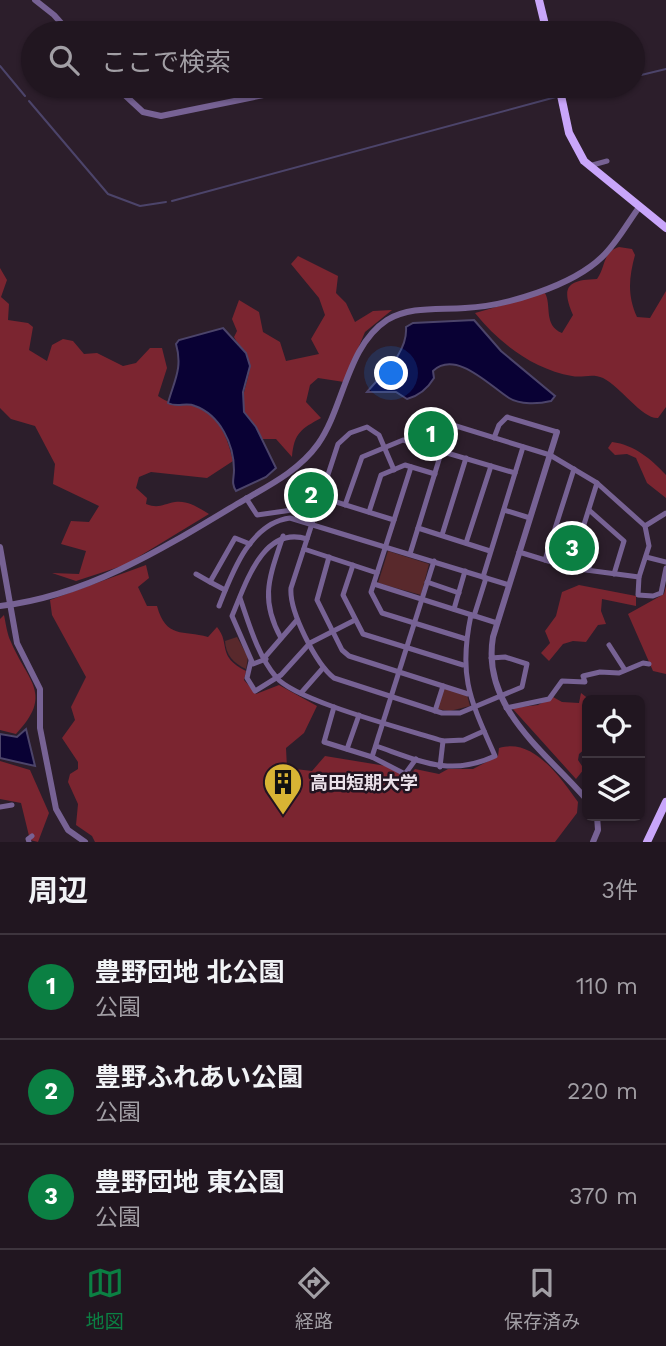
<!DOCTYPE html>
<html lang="ja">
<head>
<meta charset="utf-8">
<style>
	:root { --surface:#211620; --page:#291f29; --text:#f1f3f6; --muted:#a29fa5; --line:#3e353e; --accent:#0b8043 }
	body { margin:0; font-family:"Work Sans","Noto Sans JP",sans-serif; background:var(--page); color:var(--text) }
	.controls { position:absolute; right:21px; bottom:21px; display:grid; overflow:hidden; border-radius:10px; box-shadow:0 2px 5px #0004 }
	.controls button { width:63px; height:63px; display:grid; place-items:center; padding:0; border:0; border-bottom:2px solid var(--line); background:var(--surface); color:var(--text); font:35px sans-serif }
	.you { position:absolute; left:392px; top:374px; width:24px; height:24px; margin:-18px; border:5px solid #fff; border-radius:50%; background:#1a73e8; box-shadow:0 0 0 10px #1a73e833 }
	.badge { display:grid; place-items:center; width:46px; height:46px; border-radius:50%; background:var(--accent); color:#fff; font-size:23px; font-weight:700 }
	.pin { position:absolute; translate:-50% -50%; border:4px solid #fff; box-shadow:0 2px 7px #0006 }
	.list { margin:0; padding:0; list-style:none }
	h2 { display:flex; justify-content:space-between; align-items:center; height:91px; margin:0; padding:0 28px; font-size:30px }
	h2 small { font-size:23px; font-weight:400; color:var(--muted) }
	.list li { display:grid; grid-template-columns:46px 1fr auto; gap:21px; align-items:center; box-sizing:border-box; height:105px; padding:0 28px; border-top:2px solid var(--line) }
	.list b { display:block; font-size:26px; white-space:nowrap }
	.list p { margin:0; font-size:23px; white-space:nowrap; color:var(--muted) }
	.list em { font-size:23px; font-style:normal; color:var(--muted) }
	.icon { flex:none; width:38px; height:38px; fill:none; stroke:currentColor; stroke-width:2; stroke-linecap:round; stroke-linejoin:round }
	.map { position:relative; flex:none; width:666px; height:842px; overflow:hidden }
	.search { position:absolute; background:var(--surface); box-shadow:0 2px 5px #0004; left:21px; right:21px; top:21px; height:77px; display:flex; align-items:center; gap:18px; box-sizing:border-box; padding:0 24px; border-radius:38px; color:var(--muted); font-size:26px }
	.sheet { height:406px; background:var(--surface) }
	nav { display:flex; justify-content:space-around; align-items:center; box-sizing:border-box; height:98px; border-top:2px solid var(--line); background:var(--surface); font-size:19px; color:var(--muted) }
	nav a { display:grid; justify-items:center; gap:4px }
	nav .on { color:var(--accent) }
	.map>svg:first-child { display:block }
</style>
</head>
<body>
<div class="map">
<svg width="666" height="842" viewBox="0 0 666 842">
	<rect width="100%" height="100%" fill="#2c1e2b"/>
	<!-- green -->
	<g fill="#59292c">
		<polygon points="427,419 447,427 439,448 416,439 418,429"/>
		<polygon points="317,474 315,492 318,494 312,514 308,515 303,504 292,504 291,500 311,489 312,475"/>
		<polygon points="559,530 580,536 593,547 586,568 548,559"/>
		<polygon points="388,551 429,564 421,595 378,583"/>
		<path d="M237 637 248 657 246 669C233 663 226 655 225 641Z"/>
		<polygon points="444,688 467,695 470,706 450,711 437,709"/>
	</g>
	<!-- forest -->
	<g fill="#7b2530">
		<path d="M619 247 632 249 635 255C629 277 627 295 637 317L650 318 666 291V407L658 418C642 419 621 387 603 378 592 373 583 378 572 376 533 369 499 343 475 313L545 293C552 306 543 325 562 333L573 315C561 287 567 280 597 279 606 267 602 252 619 247Z"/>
		<path d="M298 256 338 276 336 293 346 303 355 322 373 311 392 310 365 332 344 382 318 378 310 385 306 402 321 418C301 429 294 433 292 457L276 439H260C257 428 247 420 244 410 240 395 249 381 250 366L234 337 237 331 232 319 239 300 259 312 263 332 280 342 286 361 319 354 311 339 325 315 319 298 291 264Z"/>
		<path d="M0 268 7 280 1 297 9 304 8 320 28 323 33 327 29 350 47 361 52 345 63 339 73 341 84 354 97 353 123 366 136 363 150 348H162L167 368 158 396C178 409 178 400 194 405 219 413 228 439 233 461L207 478 151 472 139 477 136 488 147 498 146 504C159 509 163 504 175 502 188 500 199 508 209 514L125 565 76 581 52 573 79 574 86 551 61 544 71 521 89 522 99 506 53 484 55 464 35 426 11 419 0 408Z"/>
		<path d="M612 442C635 445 651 459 666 475V498L647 483 636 458 627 454 615 455 608 448Z"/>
		<path d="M146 565 149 578 138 587 147 606H157C166 639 183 630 208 637L217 627C231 644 216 656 246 671L244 680 256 694 279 685 317 706 304 733 286 748 287 768 312 771 325 756 386 766 408 777 415 769 439 774 448 769H473L498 756 499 748C533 737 560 777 578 802L577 813 555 842H95L92 836 76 825 78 804 68 782 70 774 78 769V762L62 738 75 720 71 707 86 677 52 615 50 600Z"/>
		<polygon points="579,585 636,596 636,606 602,599 601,611 606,624 598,625 586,642 573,641 563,644 549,661 541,653 550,643 545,631 556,616 562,592"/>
		<polygon points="666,586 666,674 653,671 628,614 664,594"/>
		<path d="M4 615C6 624 7 634 11 642 28 682 54 694 16 734L0 730V619Z"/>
		<polygon points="581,693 590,700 587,700 587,747 579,754 578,760 584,769 576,779 512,708 538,705 553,697 562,702 579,703"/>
		<polygon points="0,761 30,770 49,813 38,842 30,840 21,803 0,799"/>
	</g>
	<!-- water -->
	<g fill="#090134" stroke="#4c446a" stroke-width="2">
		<path d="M474 320 501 351 555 396 551 401C539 404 520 405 509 398 491 387 456 349 433 371L434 378C428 388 418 396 407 399L396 392H367C383 373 408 353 406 327L413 323Z"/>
		<path d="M223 328 246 353 250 366 243 392 244 412 256 427 276 468 266 477 236 491C231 483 234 479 234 470 234 444 220 415 195 406 186 402 177 408 168 403 174 381 183 368 176 344L179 340Z"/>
		<polygon points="26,729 35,766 0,758 0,734 17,737"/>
	</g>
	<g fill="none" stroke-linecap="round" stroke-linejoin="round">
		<!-- stream -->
		<g stroke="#4c446a" stroke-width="2">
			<polyline points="0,66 25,96"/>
			<polyline points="633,77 666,69"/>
			<polyline points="565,94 600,86"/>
			<polyline points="29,101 108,194 140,206 166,202"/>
			<polyline points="172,201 556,97"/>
		</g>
		<!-- minor -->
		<g stroke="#776294" stroke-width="5">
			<polyline points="589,166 607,161"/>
			<polyline points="494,438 499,425 507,417 557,432"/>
			<polyline points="413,441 416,427 427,417 550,455 597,483 645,526 666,513"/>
			<polyline points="411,467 371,592 382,613 466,639"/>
			<path d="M394 470 379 435 367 427 350 433 338 444 291 588C289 611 316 664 334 678L442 713H460L522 687 527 664 505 657 491 658"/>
			<polyline points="320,497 394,520"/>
			<polyline points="246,498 257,515 299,509 300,519"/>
			<polyline points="345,505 362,457 403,440 515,473"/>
			<polyline points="504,510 530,518"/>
			<polyline points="589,510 624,541 614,574"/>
			<polyline points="369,512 381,475 405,465 435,474"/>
			<polyline points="556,527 581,534 596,548 588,570"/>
			<polyline points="418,528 490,551"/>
			<polyline points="581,534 597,483"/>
			<polyline points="442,535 466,458"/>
			<polyline points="466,543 491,466"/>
			<polyline points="304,549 377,573"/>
			<polyline points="519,552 571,568 639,577 638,595 653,596 661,593 666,568"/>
			<polyline points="410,554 450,424"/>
			<polyline points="329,557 317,600 342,650 349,656 468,694"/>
			<polyline points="646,557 666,562"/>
			<polyline points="545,560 574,469"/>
			<polyline points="353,565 343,595 363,634 463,665"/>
			<polyline points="196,574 210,582"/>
			<polyline points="483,577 523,447"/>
			<polyline points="639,577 649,546 645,526"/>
			<polyline points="427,582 459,593"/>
			<polyline points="374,584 497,623"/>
			<polyline points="225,590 210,582 235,538 250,544"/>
			<path d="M240 598C249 624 258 656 276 677 295 701 409 730 443 741L464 740 484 731"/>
			<path d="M219 606C232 573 250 523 290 518L509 585"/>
			<polyline points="454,609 465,571"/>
			<polyline points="474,616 486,578"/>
			<path d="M281 638C259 598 270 576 283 536"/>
			<polyline points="609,645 625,670"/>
			<polyline points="265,657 297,620"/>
			<path d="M266 659 253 664 232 616C246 583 263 525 307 539"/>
			<polyline points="251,661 247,678 255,691 281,675 310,643 355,620"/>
			<polyline points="301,693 323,668"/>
			<polyline points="334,707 324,742 372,757 405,774 416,759"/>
			<polyline points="506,708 549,699 562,681 585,682 583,676 600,672 619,673 643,663 649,664"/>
			<polyline points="435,711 443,686"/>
			<path d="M376 746C420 761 450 777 495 756 470 699 458 677 471 615"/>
			<polyline points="347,749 359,715"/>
			<polyline points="372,757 434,561"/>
			<polyline points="440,767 443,741"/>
			<polyline points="0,807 12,805"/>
			<polyline points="29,842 28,839 32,836"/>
		</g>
		<!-- tertiary -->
		<g stroke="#776294" stroke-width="6">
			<polyline points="35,0 54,15 70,33"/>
			<polyline points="505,33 545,23"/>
			<polyline points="115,86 143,112 161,116 308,86"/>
			<path d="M557 432 493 637C481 708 546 752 587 800"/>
			<polyline points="0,547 17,643 40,689 40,728 56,809 68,830 85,842"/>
			<path d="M0 606C87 596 164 548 237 504 266 487 298 472 318 444 344 407 347 346 387 320 410 306 439 310 465 308 506 306 572 286 602 257 617 243 628 222 640 206"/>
			<polyline points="593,842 598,830 597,816"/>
		</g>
		<!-- primary -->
		<g stroke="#c9a6fa" stroke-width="8">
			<polyline points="539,0 547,33"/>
			<polyline points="559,86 569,133 584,161 666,228"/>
			<polyline points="647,842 666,802"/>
		</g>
	</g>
	<!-- icons -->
	<defs>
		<g id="building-pin" transform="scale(2.0125)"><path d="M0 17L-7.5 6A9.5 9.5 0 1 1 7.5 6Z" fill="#d8b434" stroke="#221421"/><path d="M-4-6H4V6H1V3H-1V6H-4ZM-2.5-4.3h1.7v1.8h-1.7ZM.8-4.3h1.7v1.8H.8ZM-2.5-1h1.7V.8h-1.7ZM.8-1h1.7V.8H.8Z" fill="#111"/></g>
	</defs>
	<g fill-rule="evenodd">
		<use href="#building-pin" x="283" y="782"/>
	</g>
	<g text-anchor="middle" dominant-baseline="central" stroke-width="5" stroke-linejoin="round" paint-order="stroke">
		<!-- poi labels -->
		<g font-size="18" font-weight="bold" fill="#eae0e9" stroke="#221421" text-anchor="start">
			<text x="310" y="782">高田短期大学</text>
		</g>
	</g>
</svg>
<div class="controls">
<button><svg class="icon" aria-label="locate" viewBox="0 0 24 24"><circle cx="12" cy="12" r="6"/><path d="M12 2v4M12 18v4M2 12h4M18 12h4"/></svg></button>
<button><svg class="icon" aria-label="layers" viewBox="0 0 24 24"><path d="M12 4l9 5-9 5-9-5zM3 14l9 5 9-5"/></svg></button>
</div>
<div class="you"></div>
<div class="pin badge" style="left:431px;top:434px">1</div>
<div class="pin badge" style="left:311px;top:495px">2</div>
<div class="pin badge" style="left:572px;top:548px">3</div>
<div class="search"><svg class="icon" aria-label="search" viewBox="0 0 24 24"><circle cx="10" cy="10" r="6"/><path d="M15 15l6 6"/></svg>ここで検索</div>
</div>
<section class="sheet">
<h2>周辺<small>3件</small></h2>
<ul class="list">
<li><span class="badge">1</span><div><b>豊野団地 北公園</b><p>公園</p></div><em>110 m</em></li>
<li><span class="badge">2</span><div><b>豊野ふれあい公園</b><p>公園</p></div><em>220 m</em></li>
<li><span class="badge">3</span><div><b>豊野団地 東公園</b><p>公園</p></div><em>370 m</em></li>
</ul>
</section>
<nav>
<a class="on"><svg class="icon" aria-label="map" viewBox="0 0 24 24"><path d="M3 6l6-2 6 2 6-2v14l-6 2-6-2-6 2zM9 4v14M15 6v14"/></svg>地図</a>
<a><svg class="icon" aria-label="directions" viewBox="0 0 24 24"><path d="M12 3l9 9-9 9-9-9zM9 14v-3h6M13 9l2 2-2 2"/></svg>経路</a>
<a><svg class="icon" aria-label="saved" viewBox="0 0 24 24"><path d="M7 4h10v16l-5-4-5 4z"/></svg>保存済み</a>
</nav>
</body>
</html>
